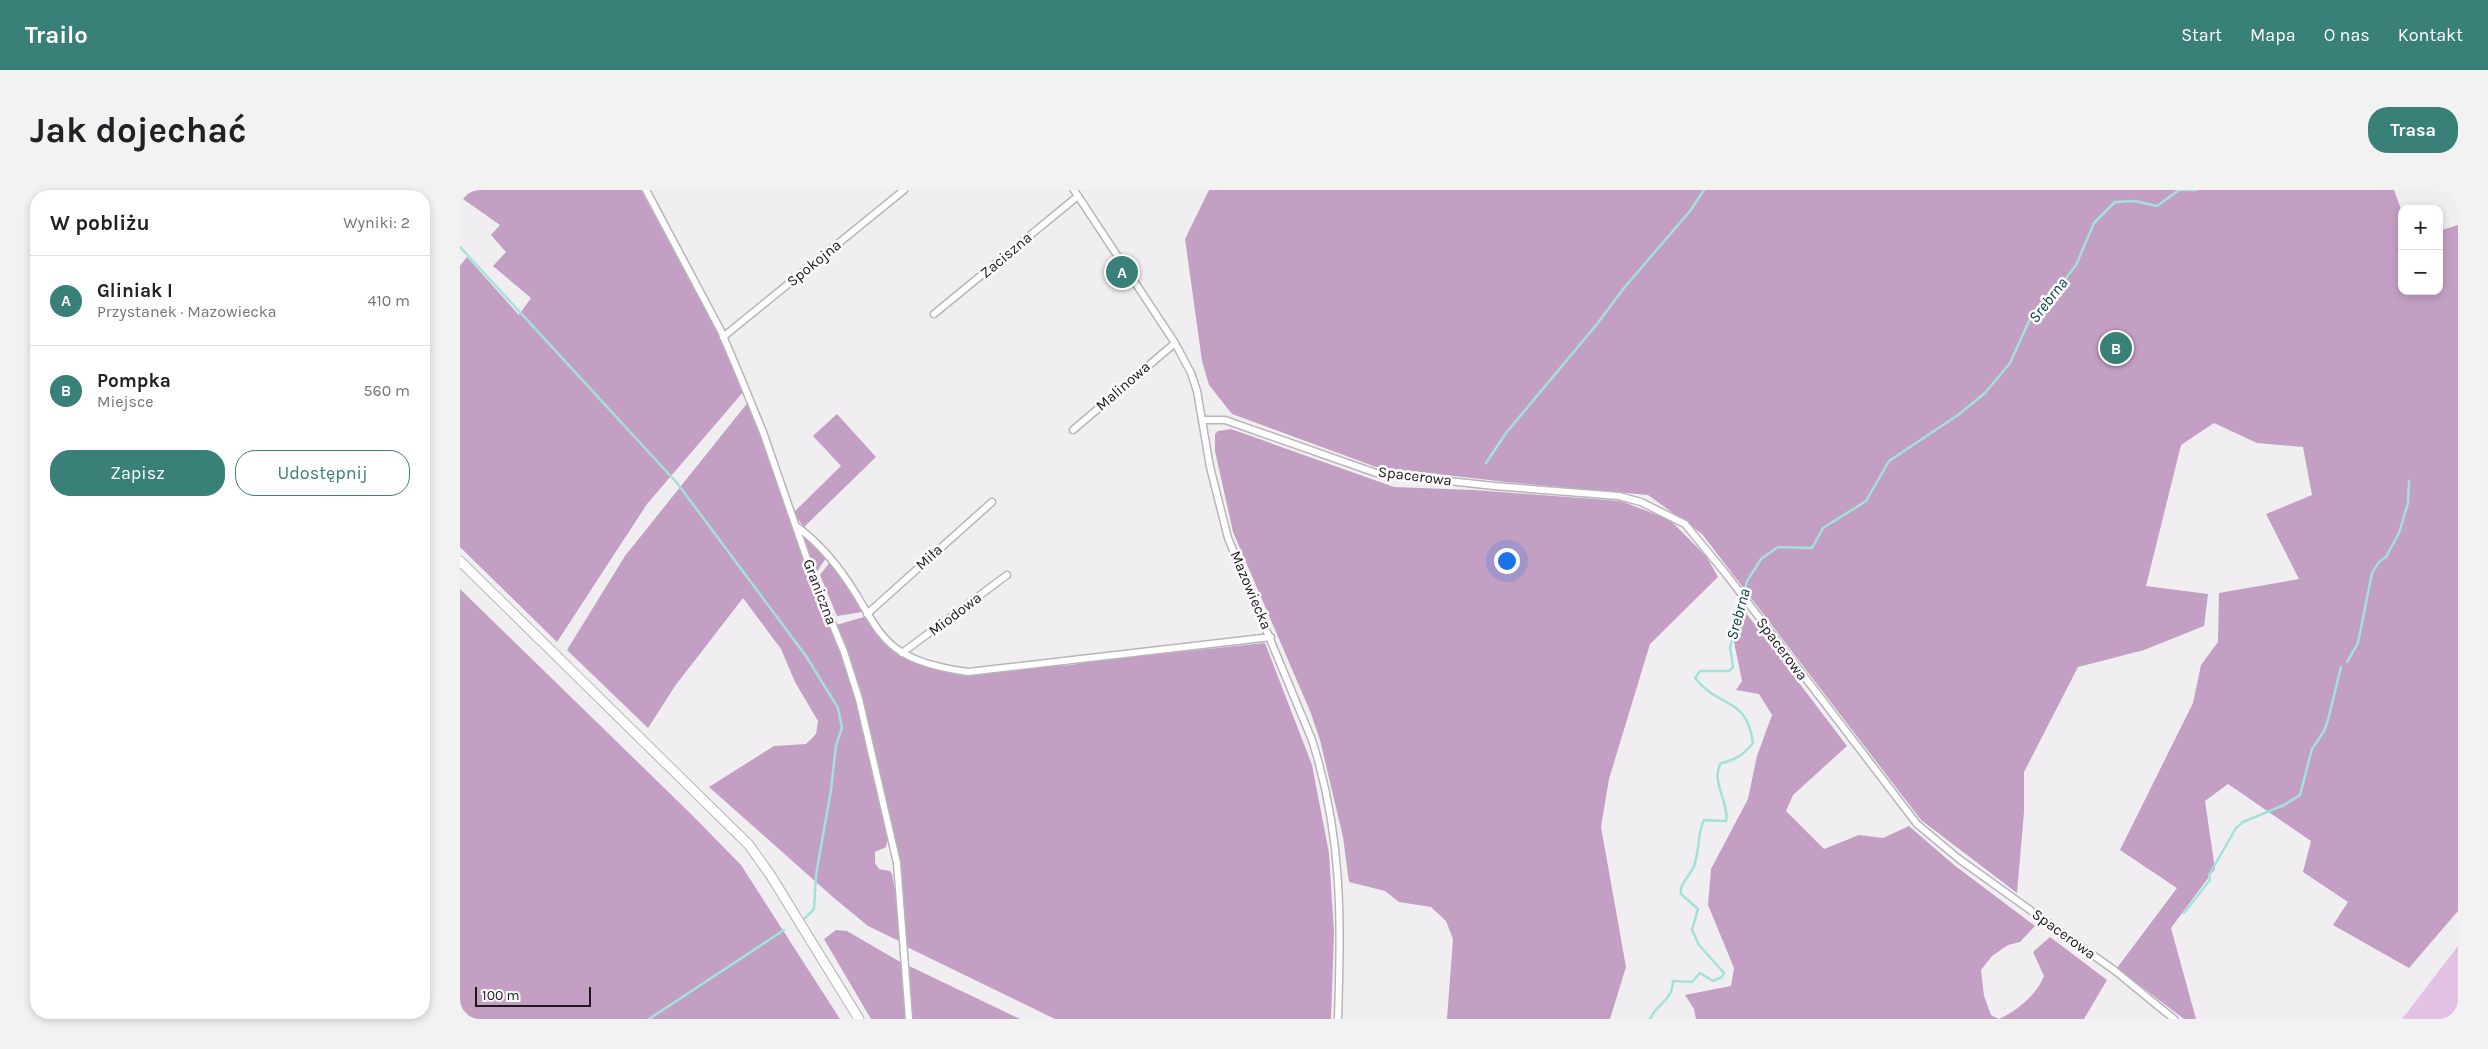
<!DOCTYPE html>
<html lang="pl">
<head>
<meta charset="utf-8">
<style>
	:root { --surface:#fff; --page:#f2f2f2; --text:#202124; --muted:#757577; --line:#e0e0e0; --accent:#398078 }
	body { margin:0; font-family:Karla,sans-serif; background:var(--page); color:var(--text) }
	.controls { position:absolute; right:15px; top:15px; display:grid; overflow:hidden; border-radius:10px; box-shadow:0 2px 8px #0003 }
	.controls button { width:45px; height:45px; display:grid; place-items:center; padding:0; border:0; border-bottom:1px solid var(--line); background:var(--surface); color:var(--text); font:25px sans-serif }
	.scale { position:absolute; left:15px; bottom:12px; width:116px; box-sizing:border-box; padding-left:5px; border:2px solid #1b1a1b; border-top:0; font-size:14px; line-height:18px; white-space:nowrap; color:#1b1a1b; -webkit-text-stroke:4px #fefbfe; paint-order:stroke }
	.you { position:absolute; left:1046px; top:370px; width:18px; height:18px; margin:-12px; border:4px solid #fff; border-radius:50%; background:#1a73e8; box-shadow:0 0 0 8px #1a73e833 }
	.badge { display:grid; place-items:center; width:32px; height:32px; border-radius:50%; background:var(--accent); color:#fff; font-size:16px; font-weight:700 }
	.pin { position:absolute; translate:-50% -50%; border:2px solid #fff; box-shadow:0 1px 5px #0006 }
	.list { margin:0; padding:0; list-style:none }
	h2 { display:flex; justify-content:space-between; align-items:center; height:65px; margin:0; padding:0 20px; font-size:21px }
	h2 small { font-size:16px; font-weight:400; color:var(--muted) }
	.list li { display:grid; grid-template-columns:32px 1fr auto; gap:15px; align-items:center; box-sizing:border-box; height:90px; padding:0 20px; border-top:1px solid var(--line) }
	.list b { display:block; font-size:19px; white-space:nowrap }
	.list p { margin:0; font-size:16px; white-space:nowrap; color:var(--muted) }
	.list em { font-size:16px; font-style:normal; color:var(--muted) }
	.actions { display:flex; gap:10px; padding:15px 20px }
	.actions a { flex:1; padding:11px 0; border:1px solid var(--accent); border-radius:20px; text-align:center; font-size:18px; color:var(--accent) }
	.actions .main { background:var(--accent); color:#fff }
	.map { position:relative; flex:none; width:1998px; height:829px; overflow:hidden; border-radius:20px }
	header { display:flex; align-items:center; gap:30px; box-sizing:border-box; height:70px; padding:0 25px; background:var(--accent); color:#fff }
	header strong { font-size:24px }
	nav { display:flex; gap:28px; margin-inline-start:auto; font-size:18px }
	.intro { display:flex; align-items:center; justify-content:space-between; box-sizing:border-box; height:120px; padding:0 30px }
	h1 { margin:0; font-size:35px }
	.button { padding:12px 22px; border-radius:20px; background:var(--accent); color:#fff; font-size:18px; font-weight:700 }
	main { display:flex; gap:30px; padding:0 30px }
	aside { flex:1; background:var(--surface); border-radius:20px; box-shadow:0 2px 8px #0003 }
	.map>svg:first-child { display:block }
</style>
</head>
<body>
<header>
<strong>Trailo</strong>
<nav><a>Start</a><a>Mapa</a><a>O nas</a><a>Kontakt</a></nav>
</header>
<div class="intro"><h1>Jak dojechać</h1><a class="button">Trasa</a></div>
<main>
<aside>
<h2>W pobliżu<small>Wyniki: 2</small></h2>
<ul class="list">
<li><span class="badge">A</span><div><b>Gliniak I</b><p>Przystanek · Mazowiecka</p></div><em>410 m</em></li>
<li><span class="badge">B</span><div><b>Pompka</b><p>Miejsce</p></div><em>560 m</em></li>
</ul>
<div class="actions"><a class="main">Zapisz</a><a>Udostępnij</a></div>
</aside>
<div class="map">
<svg width="1998" height="829" viewBox="0 0 1998 829">
	<rect width="100%" height="100%" fill="#f1eef1"/>
	<!-- green -->
	<polygon fill="#e2c1e2" points="1998,756 1998,829 1942,829"/>
	<!-- forest -->
	<g fill="#c39fc4">
		<polygon points="0,0 181,0 260,147 284,201 187,314 97,452 0,357 0,76 7,67 59,125 71,108 33,76 46,62 31,45 40,35 3,9 0,6"/>
		<polygon points="749,0 1934,0 1942,22 1942,101 1979,101 1979,41 1998,35 1998,721 1949,778 1873,735 1888,712 1843,682 1851,651 1768,594 1745,611 1755,679 1711,738 1736,829 1724,829 1657,778 1717,698 1660,660 1733,513 1741,475 1758,452 1759,403 1839,389 1806,324 1852,305 1843,257 1797,253 1754,233 1721,255 1686,396 1748,404 1744,436 1684,460 1618,477 1564,582 1564,622 1557,703 1461,630 1242,344 1188,305 1046,292 916,277 772,224 749,195 742,171 725,49"/>
		<polygon points="289,211 329,328 370,432 388,484 403,536 428,647 426,657 415,662 415,673 419,679 430,681 432,684 439,723 439,751 408,736 374,708 249,597 314,556 346,554 356,544 358,531 335,492 321,459 283,408 215,496 188,538 107,460 165,366"/>
		<polygon points="377,224 416,267 344,337 333,323 381,276 353,246"/>
		<polygon points="771,239 934,297 1014,300 1161,311 1210,330 1246,366 1258,387 1190,454 1149,589 1141,637 1166,777 1150,829 987,829 993,749 986,731 971,717 939,712 925,701 889,692 883,647 860,550 850,521 773,342 755,261 755,244 758,241"/>
		<polygon points="345,345 366,368 354,386 342,347"/>
		<polygon points="370,372 390,398 402,422 377,426 360,385"/>
		<polygon points="0,399 231,624 281,675 380,829 12,829 0,817"/>
		<path d="M1286 423 1387 556 1333 605 1326 621 1364 659 1399 645 1423 648 1449 636 1494 675 1575 736 1560 752 1548 755 1532 766 1521 780 1524 806 1531 825 1539 829C1557 821 1577 804 1584 786L1573 762 1590 747 1647 790 1624 829H1236L1234 819 1225 805 1271 796 1274 778 1248 715 1251 679 1288 609 1297 566 1312 525 1299 504 1276 500 1282 491 1274 452Z"/>
		<polygon points="404,427 432,459 485,481 612,475 630,471 805,453 852,575 869,663 874,743 871,829 595,829 447,757 433,645 401,507 376,435"/>
		<polygon points="376,740 387,741 442,773 445,829 411,829 364,749"/>
		<polygon points="449,776 560,829 452,829"/>
	</g>
	<g fill="none" stroke-linecap="round" stroke-linejoin="round">
		<!-- stream -->
		<g stroke="#a2e2d9" stroke-width="2.5">
			<polyline points="1721,0 1736,0"/>
			<polyline points="0,57 217,293 346,466 378,518 382,538 376,555 371,600 356,685 354,719 345,728"/>
			<polyline points="1026,273 1046,243 1137,134 1164,98 1230,21 1244,0"/>
			<polyline points="1887,472 1898,453 1912,383 1919,372 1926,367 1939,343 1948,313 1949,291"/>
			<polyline points="1724,723 1750,690 1749,685 1776,638 1783,632 1824,615 1840,605 1852,559 1864,541 1868,530 1881,477"/>
			<polyline points="189,829 324,740"/>
			<path d="M1190 829C1198 812 1212 812 1213 791L1232 792 1240 783 1253 791 1262 787 1264 783 1239 755 1232 740 1238 719 1221 704C1219 694 1230 686 1234 676 1240 660 1237 644 1244 630L1266 631C1270 614 1250 591 1261 573 1276 570 1283 565 1293 553 1287 506 1258 518 1235 488L1240 481H1269L1273 477 1270 458 1287 391 1301 369 1318 357 1352 358 1363 338 1406 311 1429 271 1498 225 1525 203 1550 173 1569 131 1597 100 1616 75 1634 33 1655 12 1675 11 1697 16 1719 0"/>
		</g>
		<!-- minor casing -->
		<g stroke="#b8b5b8" stroke-width="9">
			<g id="minor">
				<polyline points="186,0 261,141 280,186 303,242 354,389 384,462 399,509 437,673 449,829"/>
				<path d="M614 0 715 153 731 183 737 201 750 277 768 348 852 550C883 647 881 730 878 829"/>
				<polyline points="474,124 618,6"/>
				<polyline points="263,147 444,0"/>
				<polyline points="743,230 765,230 916,283 1034,296 1159,306 1181,312 1225,334 1266,384 1457,634 1499,669 1654,780 1714,829"/>
				<polyline points="613,240 715,153"/>
				<path d="M336 336C361 354 380 378 396 404 409 425 420 450 443 463 461 474 487 479 508 482L811 447"/>
				<polyline points="407,424 532,312"/>
				<polyline points="442,463 547,385"/>
			</g>
		</g>
		<!-- secondary casing -->
		<g stroke="#b8b5b8" stroke-width="11">
			<polyline id="secondary" points="0,371 289,655 311,686 399,829"/>
		</g>
		<!-- minor -->
		<use href="#minor" stroke="#fff" stroke-width="6"/>
		<!-- secondary -->
		<use href="#secondary" stroke="#fff" stroke-width="9"/>
	</g>
	<g text-anchor="middle" dominant-baseline="central" stroke-width="5" stroke-linejoin="round" paint-order="stroke">
		<!-- street labels -->
		<g font-size="15" fill="#1b1a1b" stroke="#fefbfe">
			<text transform="translate(546 65) rotate(-40)">Zaciszna</text>
			<text transform="translate(354 73) rotate(-39)">Spokojna</text>
			<text transform="translate(663 196) rotate(-41)">Malinowa</text>
			<text transform="translate(955 286) rotate(7)">Spacerowa</text>
			<text transform="translate(469 367) rotate(-42)">Miła</text>
			<text transform="translate(791 400) rotate(67)">Mazowiecka</text>
			<text transform="translate(360 402) rotate(69)">Graniczna</text>
			<text transform="translate(495 424) rotate(-37)">Miodowa</text>
			<text transform="translate(1322 459) rotate(53)">Spacerowa</text>
			<text transform="translate(1604 744) rotate(36)">Spacerowa</text>
		</g>
		<!-- water labels -->
		<g font-size="16" font-style="italic" fill="#08443e" stroke="#fefbfe">
			<text transform="translate(1588 110) rotate(-52)">Srebrna</text>
			<text transform="translate(1278 424) rotate(-75)">Srebrna</text>
		</g>
	</g>
</svg>
<div class="controls">
<button>+</button>
<button>−</button>
</div>
<div class="scale">100 m</div>
<div class="you"></div>
<div class="pin badge" style="left:662px;top:82px">A</div>
<div class="pin badge" style="left:1656px;top:158px">B</div>
</div>
</main>
</body>
</html>
